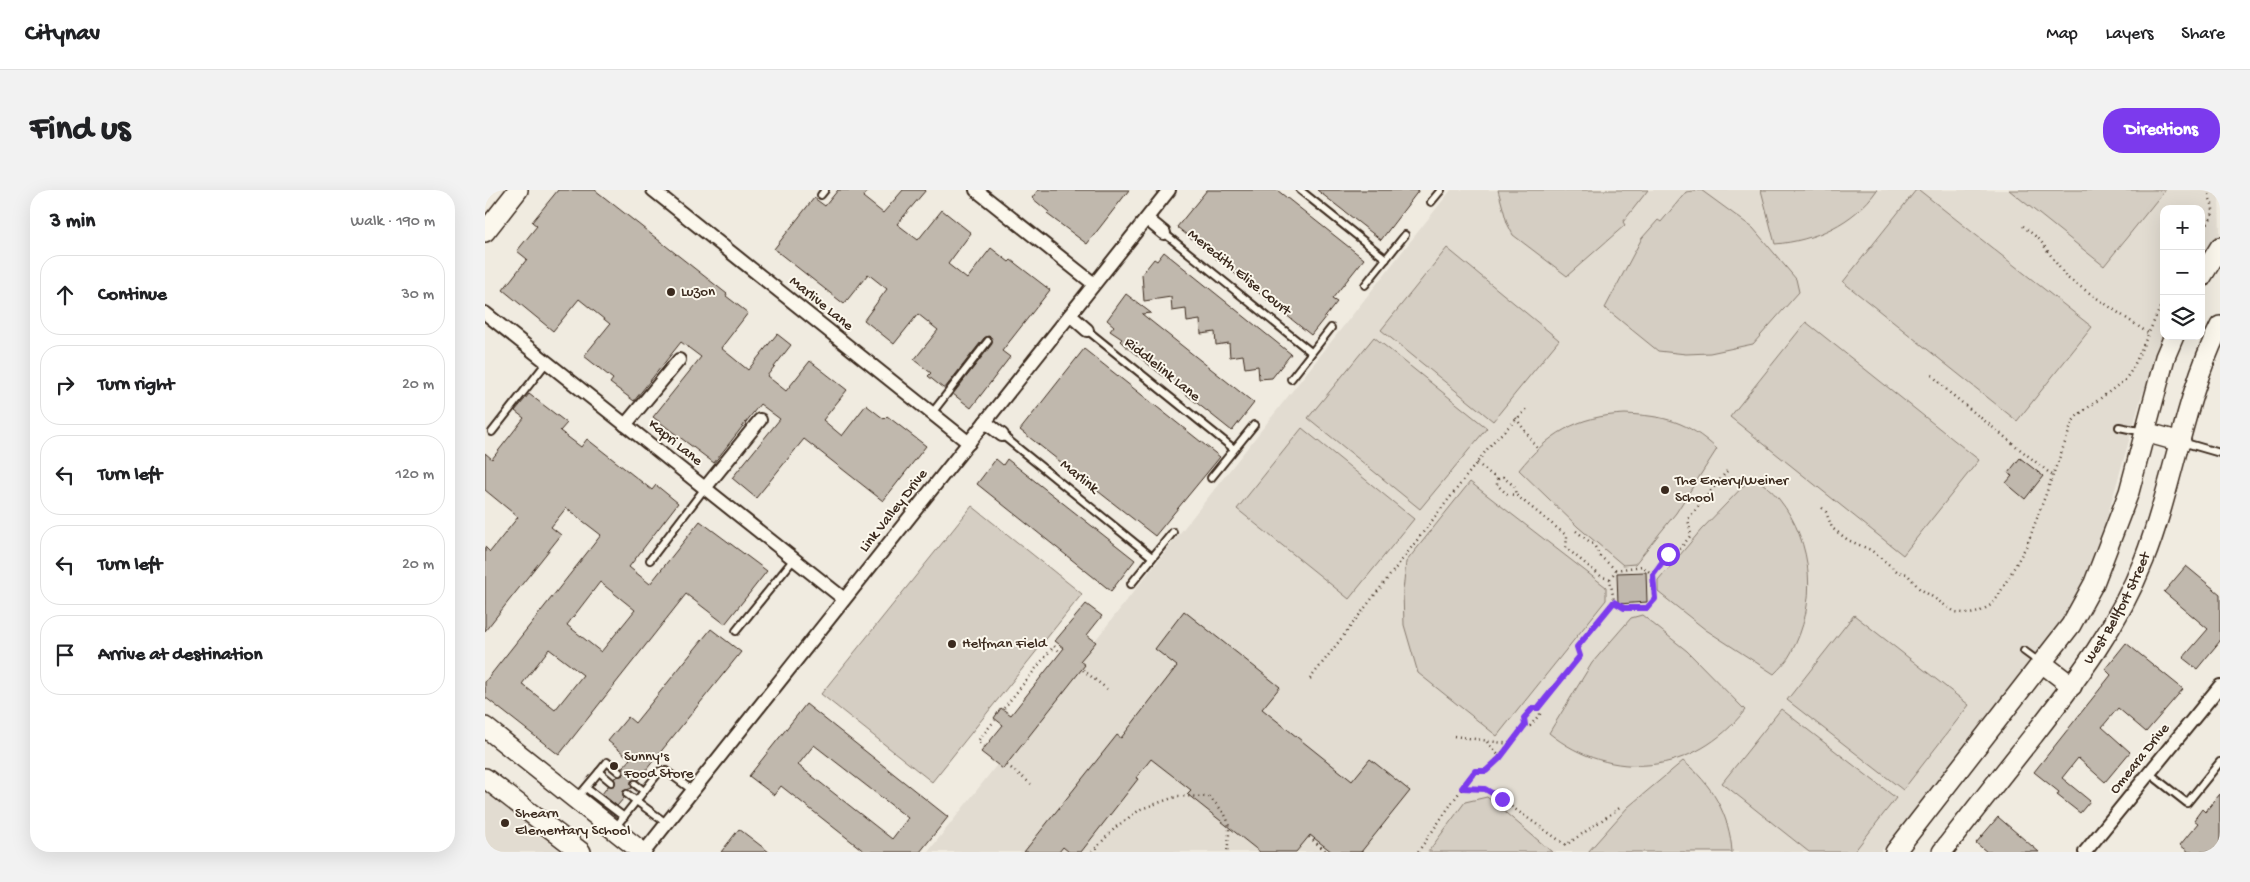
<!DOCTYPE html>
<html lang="en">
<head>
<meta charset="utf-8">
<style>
	:root { --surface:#fff; --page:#f2f2f2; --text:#202124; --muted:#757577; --line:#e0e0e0; --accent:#7c3aed }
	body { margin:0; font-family:"Gochi Hand",sans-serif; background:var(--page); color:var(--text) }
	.controls { position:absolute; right:15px; top:15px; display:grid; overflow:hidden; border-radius:10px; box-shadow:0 5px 20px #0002 }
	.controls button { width:45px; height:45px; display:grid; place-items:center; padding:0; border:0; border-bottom:1px solid var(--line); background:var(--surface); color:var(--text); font:25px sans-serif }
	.stop { position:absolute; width:15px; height:15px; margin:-11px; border:4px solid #7c3aed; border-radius:50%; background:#fff }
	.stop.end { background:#7c3aed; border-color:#fff; box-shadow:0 1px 5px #0008 }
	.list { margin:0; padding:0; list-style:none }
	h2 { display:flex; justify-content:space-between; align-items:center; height:65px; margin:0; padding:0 20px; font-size:21px }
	h2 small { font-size:16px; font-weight:400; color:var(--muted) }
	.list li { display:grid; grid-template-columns:32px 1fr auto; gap:15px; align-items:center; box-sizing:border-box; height:80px; margin:0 10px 10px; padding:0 10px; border:1px solid var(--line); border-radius:20px }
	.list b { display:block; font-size:19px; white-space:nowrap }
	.list em { font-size:16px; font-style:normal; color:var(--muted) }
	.icon { flex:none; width:28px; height:28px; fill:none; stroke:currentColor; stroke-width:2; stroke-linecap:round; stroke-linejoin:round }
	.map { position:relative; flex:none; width:1735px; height:662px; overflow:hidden; border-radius:20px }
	header { display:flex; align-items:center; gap:30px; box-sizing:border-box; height:70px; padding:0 25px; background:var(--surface); border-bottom:1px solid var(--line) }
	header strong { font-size:24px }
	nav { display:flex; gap:28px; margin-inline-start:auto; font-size:18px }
	.intro { display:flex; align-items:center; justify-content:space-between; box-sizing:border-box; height:120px; padding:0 30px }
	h1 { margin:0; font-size:35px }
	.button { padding:12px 22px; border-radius:20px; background:var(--accent); color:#fff; font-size:18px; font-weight:700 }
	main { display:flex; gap:30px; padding:0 30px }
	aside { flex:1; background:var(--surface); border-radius:20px; box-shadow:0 5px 20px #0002 }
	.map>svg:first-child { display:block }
</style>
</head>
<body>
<header>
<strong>Citynav</strong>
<nav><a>Map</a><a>Layers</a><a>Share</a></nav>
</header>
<div class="intro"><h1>Find us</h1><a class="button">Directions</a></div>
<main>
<aside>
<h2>3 min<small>Walk · 190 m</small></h2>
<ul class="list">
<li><svg class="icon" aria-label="ahead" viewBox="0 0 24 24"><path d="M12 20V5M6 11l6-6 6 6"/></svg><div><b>Continue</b></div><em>30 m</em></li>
<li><svg class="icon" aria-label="right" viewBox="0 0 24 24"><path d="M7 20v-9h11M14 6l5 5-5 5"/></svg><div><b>Turn right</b></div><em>20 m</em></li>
<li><svg class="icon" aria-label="left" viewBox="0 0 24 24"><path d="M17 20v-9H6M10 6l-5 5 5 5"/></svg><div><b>Turn left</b></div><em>120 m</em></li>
<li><svg class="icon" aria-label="left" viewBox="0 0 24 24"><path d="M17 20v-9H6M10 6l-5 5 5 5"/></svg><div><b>Turn left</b></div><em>20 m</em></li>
<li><svg class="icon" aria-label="arrive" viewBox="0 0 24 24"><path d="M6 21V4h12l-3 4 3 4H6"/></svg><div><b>Arrive at destination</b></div></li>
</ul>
</aside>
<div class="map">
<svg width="1735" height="662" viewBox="0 0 1735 662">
	<rect width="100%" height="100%" fill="#f0ebe0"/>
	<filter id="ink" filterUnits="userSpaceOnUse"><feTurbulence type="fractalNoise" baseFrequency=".02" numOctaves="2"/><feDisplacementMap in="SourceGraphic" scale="10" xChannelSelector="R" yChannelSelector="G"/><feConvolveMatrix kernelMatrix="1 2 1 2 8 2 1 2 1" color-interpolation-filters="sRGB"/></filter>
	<g filter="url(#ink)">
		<!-- built -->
		<g fill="#e2dcd1">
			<polygon points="966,0 1734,0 1735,46 1716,84 1716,19 1679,19 1679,146 1686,146 1657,205 1603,394 1501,538 1395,662 443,662"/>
			<polygon points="0,602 3,604 77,662 0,662"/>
		</g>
		<!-- green -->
		<g fill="#d5cec3" stroke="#887c70">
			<polygon points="1013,0 1163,0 1138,32 1140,35 1082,86 1028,45 1022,33"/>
			<polygon points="1216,0 1268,38 1311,89 1314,102 1268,154 1225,163 1201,164 1173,161 1120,118 1157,48 1173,30 1176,32 1201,2"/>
			<path d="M1276 0H1392C1369 33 1329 51 1290 54Z"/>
			<polygon points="1431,0 1434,0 1607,137 1532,231 1358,92"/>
			<polygon points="1524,0 1680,0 1619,76"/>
			<polygon points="962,58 1074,150 1008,231 896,140"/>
			<polygon points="1321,132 1494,270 1418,365 1245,227"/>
			<polygon points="889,147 1002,238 935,319 823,228"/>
			<path d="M1140 224C1180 226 1202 231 1232 259L1191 323 1150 374 1138 375 1093 337 1034 280C1063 244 1092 226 1140 224Z"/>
			<polygon points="817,238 929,329 864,409 752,319"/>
			<path d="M1268 286C1277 293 1287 300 1294 309 1329 353 1333 414 1306 463 1302 471 1295 478 1289 484L1221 440 1173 402V391L1216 340Z"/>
			<polygon points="985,292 1121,397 1121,410 1012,546 933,483 919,435 918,401 921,372"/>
			<polygon points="487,316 597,404 447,592 336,504"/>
			<path d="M1157 425 1202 461 1260 520C1210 585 1126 593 1064 543L1107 473 1146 428Z"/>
			<polygon points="1369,425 1484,515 1418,600 1302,510"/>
			<polygon points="1296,519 1411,608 1369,662 1324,662 1237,593"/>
			<path d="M1198 571C1226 593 1245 625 1247 662H1103L1143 617Z"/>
			<polygon points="1002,607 1067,662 943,662 980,612"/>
		</g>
		<!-- building -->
		<g fill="#c0b8ad" stroke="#3b2a1e" fill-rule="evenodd">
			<polygon points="73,0 110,0 242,104 241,106 263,123 236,158 263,180 292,144 306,155 282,186 301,201 325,171 362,200 338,230 357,246 381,215 399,229 402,226 441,256 398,311 319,249 271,308 247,288 295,229 275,214 229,273 168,227 216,167 196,152 149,211 125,193 128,189 99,166 125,134 94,109 68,141 18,100 42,69 32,61 52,36 47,32"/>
			<polygon points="353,0 384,0 378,7 398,23 418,0 441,0 412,34 433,50 457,20 486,43 463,74 482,89 506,58 524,72 526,70 565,100 517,161 525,167 486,218 468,204 507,154 506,147 503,146 499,148 460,198 458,198 443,186 446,183 429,170 453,140 433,124 409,154 379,130 402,99 383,84 359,114 289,59 329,8 340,16"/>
			<polygon points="553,0 644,0 602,54 562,24 564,22 547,8"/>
			<polygon points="722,0 792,0 879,69 847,109 852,112 826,145 692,37"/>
			<polygon points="832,0 934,0 896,50"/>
			<polygon points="679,62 806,164 787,188 774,189 773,176 760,178 758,165 745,167 744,153 731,155 730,142 716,144 715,130 702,132 701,119 687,121 686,107 659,111 657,84 669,69 672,71"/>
			<polygon points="641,104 666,123 657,124 769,213 747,241 639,155 635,151 637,149 625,141 629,136 622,130"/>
			<polygon points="599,159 735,267 670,346 535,240"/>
			<path d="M44 204 82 233 75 241 96 257 102 249 167 300 171 295 193 313 144 377 165 394 215 331 282 381 240 434 201 404 74 565 0 507V492L116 345 81 318 66 337 76 345 0 441V357L5 362 33 327 0 300V263L7 269 39 228 30 221ZM115 392 150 420 116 462 82 435ZM64 459 98 485 70 520 37 494Z"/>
			<polygon points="1535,268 1558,286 1540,309 1521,293 1527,286 1523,283"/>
			<polygon points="511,269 518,275 522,269 650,370 626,401 492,294"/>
			<polygon points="1701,376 1735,404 1735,451 1712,479 1698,468 1723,439 1679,402"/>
			<polygon points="1161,382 1162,412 1133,414 1132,383"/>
			<polygon points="601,414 617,426 602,445 611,452 595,471 600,475 518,579 496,562 518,535 509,528 516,518 526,525 579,458 570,451"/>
			<polygon points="699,421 795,497 777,519 867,591 885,569 925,601 876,662 847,662 825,645 811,662 775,662 702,604 706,600 666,569 651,588 653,589 596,662 584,662 578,657 574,662 539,662 632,545 636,548 692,476 670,459"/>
			<polygon points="226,439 256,462 153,590 146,591 147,598 138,601 139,608 132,616 117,604 123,596 130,595 129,588 138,585 137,578 145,569 123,551 143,527 150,533"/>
			<polygon points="1641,453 1698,499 1661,542 1633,518 1617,537 1645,562 1620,592 1593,568 1577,588 1605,611 1595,623 1572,605 1574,602 1549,582 1626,485 1620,479"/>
			<path d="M321 514 463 627 435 662H380L296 596 289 605 264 586ZM329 555 423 628 407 649 313 575Z"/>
			<polygon points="1735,604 1735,662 1704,662 1695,655 1713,633 1709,630 1717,619 1720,622"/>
			<polygon points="1513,627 1554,662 1502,662 1491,653"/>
			<polygon points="254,639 284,662 236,662"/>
		</g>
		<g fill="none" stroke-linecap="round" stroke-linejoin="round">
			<!-- lane casing -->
			<g stroke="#3b2a1e" stroke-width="10">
				<g id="lane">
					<polyline points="815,0 901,69"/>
					<polyline points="336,5 340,0"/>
					<polyline points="946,12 956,0"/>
					<polyline points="679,43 826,162"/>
					<polyline points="880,95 920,45"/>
					<polyline points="602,140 749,259"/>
					<polyline points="806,189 846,138"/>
					<polyline points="447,223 503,151"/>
					<polyline points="1634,237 1659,242"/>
					<polyline points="7,242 62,172"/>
					<polyline points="517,245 667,367"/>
					<polyline points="1697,252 1735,263"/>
					<polyline points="726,288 769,235"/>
					<polyline points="165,370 220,298"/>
					<polyline points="646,394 688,342"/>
					<polyline points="251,441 309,369"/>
					<polyline points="1539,461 1554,472"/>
					<polyline points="114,582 122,572 134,582"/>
					<polyline points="1664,583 1702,613 1735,572"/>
					<polyline points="150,594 159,601"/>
					<polyline points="101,598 139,627"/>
					<polyline points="142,604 181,633"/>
					<polyline points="93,607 114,582 126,592"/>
					<polyline points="129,639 175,581 181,581 207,600"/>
				</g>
			</g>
			<!-- street casing -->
			<g stroke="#3b2a1e" stroke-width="16">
				<g id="street">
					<polyline points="168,0 484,253"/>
					<polyline points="491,0 609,94"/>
					<polyline points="662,29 679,43"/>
					<polyline points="0,123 359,409"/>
					<polyline points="585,125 602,140"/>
					<polyline points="500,232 517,245"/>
					<polyline points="140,235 194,170"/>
					<polyline points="220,298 275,230"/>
					<polyline points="159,662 684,0"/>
					<polyline points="1600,662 1735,496"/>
				</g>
			</g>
			<!-- secondary casing -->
			<g stroke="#3b2a1e" stroke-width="22">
				<g id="secondary">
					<polyline points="0,42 33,0"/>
					<polyline points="1716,88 1735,57"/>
					<polyline points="1660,242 1696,252"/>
					<polyline points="1557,473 1587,496"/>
					<polyline points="0,537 157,662"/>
					<polyline points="0,588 96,662"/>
					<polyline points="1410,662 1586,435 1609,393 1644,302 1680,167 1689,146"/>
					<path id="s1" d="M1457 662C1487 623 1518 584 1548 546 1592 489 1632 438 1659 370 1689 294 1698 210 1735 136"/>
				</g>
			</g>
			<!-- path -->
			<g stroke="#3b2a1e" stroke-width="2.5" stroke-dasharray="1 4" stroke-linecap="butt">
				<polyline points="1538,36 1555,50 1581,87 1663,143"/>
				<path d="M1716 41C1721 35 1728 28 1728 20 1728 12 1722 7 1725 0"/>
				<polyline points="1447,185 1465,203 1567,285"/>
				<polyline points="1031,228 1052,258"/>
				<polyline points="992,273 1012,289 1012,295 1022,304 1031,305 1082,346 1081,358 1117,387 1125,389 1129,411 1139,418 1162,418 1170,409 1168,385 1157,376 1131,380 1125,389"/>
				<polyline points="1013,289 1018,287 1029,296 1031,305"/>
				<polyline points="1337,318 1341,322 1347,338 1363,350 1386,360 1413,382 1422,384 1434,398 1470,422 1485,424 1494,422 1506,415 1512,408 1542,355 1588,231 1593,225 1640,190 1648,178 1679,109"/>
				<polyline points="1091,341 1109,355 1115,366 1131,380"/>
				<polyline points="1168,385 1183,364 1191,364 1206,345 1203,329 1242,281"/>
				<polyline points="598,480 622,499"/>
				<polyline points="825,489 1007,253 1043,218"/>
				<polyline points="519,518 569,456 574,461"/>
				<polyline points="1040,535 1045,536 1055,524 1053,518"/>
				<polyline points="969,546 1025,554"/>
				<polyline points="1002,552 1015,567"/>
				<polyline points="499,557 493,551 510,530"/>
				<polyline points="522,575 546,594"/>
				<polyline points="977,598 1000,599 1007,603 1081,655 1136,617"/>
				<polyline points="824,647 842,662"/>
				<path d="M607 662 632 636 656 619 693 606 724 607C746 628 746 632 742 662"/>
				<polyline points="933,662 989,581 1001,581 1006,577 1040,535 1039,528 1048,518 1053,518 1095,466 1092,457 1129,411"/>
			</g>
			<!-- lane -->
			<use href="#lane" stroke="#fbf7ec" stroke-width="6"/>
			<!-- street -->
			<use href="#street" stroke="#fbf7ec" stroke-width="12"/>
			<!-- secondary -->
			<use href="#secondary" stroke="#fbf7ec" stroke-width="19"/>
		</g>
	</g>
	<g fill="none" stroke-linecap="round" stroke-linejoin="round" filter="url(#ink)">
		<!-- route -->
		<polyline stroke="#7c3aed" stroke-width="6" points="1017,609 1000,599 977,598 990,581 1001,581 1015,568 1040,535 1039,528 1048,518 1053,518 1095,466 1092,457 1129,412 1139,418 1162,418 1170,409 1168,385 1183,364"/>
	</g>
	<!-- markers -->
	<g fill="#3b2a1e" stroke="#fbf7ec" stroke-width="2">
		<circle cx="186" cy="102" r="5"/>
		<circle cx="1180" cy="300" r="5"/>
		<circle cx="467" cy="454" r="5"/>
		<circle cx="129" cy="576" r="5"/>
		<circle cx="20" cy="633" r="5"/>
	</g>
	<g text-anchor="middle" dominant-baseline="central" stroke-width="4" stroke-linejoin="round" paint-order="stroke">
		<!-- street labels -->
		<g font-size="15" fill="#3b2a1e" stroke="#fbf7ec">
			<text transform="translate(754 83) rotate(39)">Meredith Elise Court</text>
			<text transform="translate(336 114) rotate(39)">Marlive Lane</text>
			<text transform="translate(677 180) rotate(39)">Riddlelink Lane</text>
			<text transform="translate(190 253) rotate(39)">Kapri Lane</text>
			<text transform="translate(594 287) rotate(39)">Marlink</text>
			<text transform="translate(409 321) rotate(-52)">Link Valley Drive</text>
			<text stroke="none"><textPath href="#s1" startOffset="301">West Bellfort Street</textPath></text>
			<text transform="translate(1655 569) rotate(-51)">Omeara Drive</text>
		</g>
		<!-- poi labels -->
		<g font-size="15" fill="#3b2a1e" stroke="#fbf7ec" text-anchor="start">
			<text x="196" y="102">Luzon</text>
			<text x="1190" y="291">The Emery/Weiner<tspan x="1190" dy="17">School</tspan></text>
			<text x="477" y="454">Helfman Field</text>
			<text x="139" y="567">Sunny's<tspan x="139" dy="17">Food Store</tspan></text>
			<text x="30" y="624">Shearn<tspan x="30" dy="17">Elementary School</tspan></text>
		</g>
	</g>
</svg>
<div class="controls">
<button>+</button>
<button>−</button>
<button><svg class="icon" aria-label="layers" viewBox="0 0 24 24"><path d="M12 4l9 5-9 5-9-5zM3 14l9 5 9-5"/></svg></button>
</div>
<div class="stop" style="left:1183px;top:364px"></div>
<div class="stop end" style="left:1017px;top:609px"></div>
</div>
</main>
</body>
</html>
